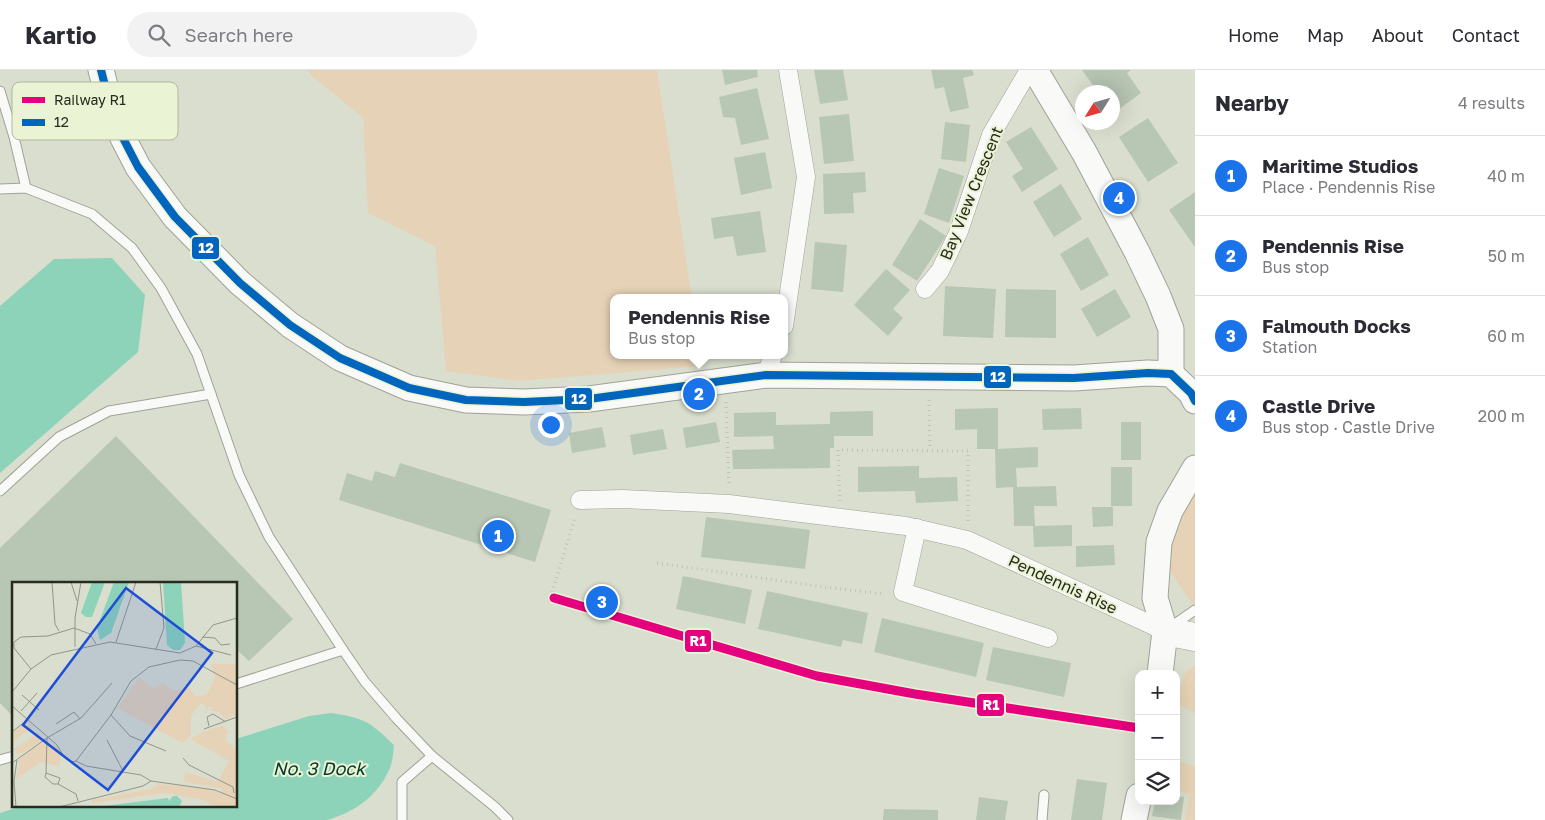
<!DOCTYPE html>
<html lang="en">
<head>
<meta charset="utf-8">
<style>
	:root { --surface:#fff; --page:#f2f2f3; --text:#2b2b33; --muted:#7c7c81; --line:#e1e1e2; --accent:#1a73e8 }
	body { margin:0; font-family:"Golos Text",sans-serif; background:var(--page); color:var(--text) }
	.controls { position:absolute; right:15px; bottom:15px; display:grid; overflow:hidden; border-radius:10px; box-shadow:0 5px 20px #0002 }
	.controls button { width:45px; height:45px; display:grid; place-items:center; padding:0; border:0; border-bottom:1px solid var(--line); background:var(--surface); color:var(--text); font:25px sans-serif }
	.compass { position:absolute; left:1075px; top:15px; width:45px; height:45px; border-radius:50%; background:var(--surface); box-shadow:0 5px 20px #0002; rotate:233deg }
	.you { position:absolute; left:550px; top:354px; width:18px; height:18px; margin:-12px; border:4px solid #fff; border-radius:50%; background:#1a73e8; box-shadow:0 0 0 8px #1a73e833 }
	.badge { display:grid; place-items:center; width:32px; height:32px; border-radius:50%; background:var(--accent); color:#fff; font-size:16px; font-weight:700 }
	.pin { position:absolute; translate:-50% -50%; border:2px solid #fff; box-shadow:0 1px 5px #0006 }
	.popup { position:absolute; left:610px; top:224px; width:178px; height:65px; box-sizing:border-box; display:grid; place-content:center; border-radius:10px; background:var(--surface); filter:drop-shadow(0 1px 4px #0005); font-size:16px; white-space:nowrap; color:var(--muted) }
	.popup b { font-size:19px; color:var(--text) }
	.popup::after { content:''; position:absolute; left:50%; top:100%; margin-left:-10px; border:10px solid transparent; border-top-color:var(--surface) }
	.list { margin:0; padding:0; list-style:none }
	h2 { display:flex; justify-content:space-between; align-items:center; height:65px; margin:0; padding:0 20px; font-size:21px }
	h2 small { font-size:16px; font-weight:400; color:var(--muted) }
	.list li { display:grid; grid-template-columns:32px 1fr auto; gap:15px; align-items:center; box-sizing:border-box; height:80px; padding:0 20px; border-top:1px solid var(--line) }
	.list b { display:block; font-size:19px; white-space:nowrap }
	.list p { margin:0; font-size:16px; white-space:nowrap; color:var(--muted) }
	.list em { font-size:16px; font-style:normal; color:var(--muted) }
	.icon { flex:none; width:28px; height:28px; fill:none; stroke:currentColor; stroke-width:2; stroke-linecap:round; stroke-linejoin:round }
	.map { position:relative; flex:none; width:1195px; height:750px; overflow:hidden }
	header { display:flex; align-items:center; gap:30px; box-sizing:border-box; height:70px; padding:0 25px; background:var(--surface); border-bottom:1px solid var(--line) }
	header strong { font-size:24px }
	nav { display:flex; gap:28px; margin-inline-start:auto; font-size:18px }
	.search { width:350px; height:45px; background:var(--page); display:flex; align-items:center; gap:12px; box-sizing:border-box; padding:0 18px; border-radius:28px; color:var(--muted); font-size:19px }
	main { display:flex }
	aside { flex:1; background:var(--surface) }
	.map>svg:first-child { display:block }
</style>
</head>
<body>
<header>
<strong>Kartio</strong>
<div class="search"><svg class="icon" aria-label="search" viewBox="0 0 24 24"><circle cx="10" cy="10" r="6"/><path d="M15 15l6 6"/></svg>Search here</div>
<nav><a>Home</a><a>Map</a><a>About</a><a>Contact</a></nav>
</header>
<main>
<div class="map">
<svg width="1195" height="750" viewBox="0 0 1195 750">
	<rect width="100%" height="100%" fill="#dadece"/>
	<!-- green -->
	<g fill="#e6d3b7">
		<polygon points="307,0 657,0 692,228 614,228 614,285 701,285 702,296 519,311 446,301 435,176 368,143 363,48 312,6"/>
		<polygon points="1195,415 1195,538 1169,500 1167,470"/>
		<polygon points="1195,596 1195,644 1176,633 1176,628 1186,601"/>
		<polygon points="1176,690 1195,696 1195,750 1185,750 1190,724 1176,721"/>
	</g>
	<!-- water -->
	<g fill="#8cd3ba">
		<polygon points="112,188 145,225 138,282 0,403 0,236 54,189"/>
		<path d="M331 643C365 648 370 652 394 675 393 682 393 691 390 698 378 726 355 742 327 750H0V743L21 736H236V669L309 646Z"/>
	</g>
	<!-- building -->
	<g fill="#b8c6b4">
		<polygon points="722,0 757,0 758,7 725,15"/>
		<polygon points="814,0 843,0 848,30 820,34"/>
		<polygon points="931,0 972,0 974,5 963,8 969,38 950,42 944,17 935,19"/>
		<polygon points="1082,0 1131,0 1127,3 1141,23 1112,44 1112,22 1098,22"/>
		<polygon points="757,18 769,69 741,75 735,48 723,47 719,27"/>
		<polygon points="849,44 854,91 824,94 819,47"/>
		<polygon points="1148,48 1178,93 1148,112 1119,67"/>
		<polygon points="945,52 970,55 966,92 941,89"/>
		<polygon points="1031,57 1058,99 1022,122 1012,106 1023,99 1006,72"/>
		<polygon points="765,82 772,118 741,125 734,88"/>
		<polygon points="939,98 964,106 949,153 924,144"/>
		<polygon points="865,102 866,122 853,123 854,143 824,144 823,104"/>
		<polygon points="1061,114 1082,149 1054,167 1033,132"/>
		<polygon points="1195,122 1195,177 1169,140"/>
		<polygon points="760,141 766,182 737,186 733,166 714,169 711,148"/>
		<polygon points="920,149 946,166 917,211 892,195"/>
		<polygon points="1088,167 1109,205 1081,221 1060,184"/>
		<polygon points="815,172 847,175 843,222 811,219"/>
		<polygon points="886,199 910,220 893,239 903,248 888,266 854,235"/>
		<polygon points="945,216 996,219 993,268 943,266"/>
		<polygon points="1006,219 1056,220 1056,268 1005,267"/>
		<polygon points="1115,219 1131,247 1097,267 1081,239"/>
		<polygon points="998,338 998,379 1038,377 1038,397 1016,398 1017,417 1056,416 1057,436 1034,436 1035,456 1014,456 1013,417 996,418 995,379 977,379 977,359 955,360 955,339"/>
		<polygon points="1081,338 1082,359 1043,360 1042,339"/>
		<polygon points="873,341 873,366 834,366 834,378 830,378 830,398 733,399 732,380 774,379 773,366 734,367 734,343 776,342 776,355 830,354 830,342"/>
		<polygon points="716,352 720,372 686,378 683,358"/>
		<rect x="1121" y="352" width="20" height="38"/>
		<polygon points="602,357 606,377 572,383 569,363"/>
		<polygon points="663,359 667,379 633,385 630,365"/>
		<polygon points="116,366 293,549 249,591 236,579 236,514 14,514 14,648 0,633 0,478"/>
		<polygon points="400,393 551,440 535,492 339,430 347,403 372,411 375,401 395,407"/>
		<polygon points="919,396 919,408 957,407 958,431 916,433 915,421 858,422 858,397"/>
		<rect x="1111" y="397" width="21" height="39"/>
		<polygon points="1092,437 1113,437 1113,456 1093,457"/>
		<polygon points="706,447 810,460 805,499 701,487"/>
		<polygon points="1072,455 1072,476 1034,477 1033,456"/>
		<polygon points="1114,475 1115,495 1076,497 1076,476"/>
		<polygon points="683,506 752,520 745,554 676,539"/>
		<polygon points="767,521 868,543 862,574 843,570 841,577 758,559"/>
		<polygon points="882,548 984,573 976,607 874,582"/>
		<polygon points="993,577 1071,593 1064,627 986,610"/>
		<polygon points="1077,709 1107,713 1102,750 1071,750"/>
		<polygon points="1176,726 1184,727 1181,750 1152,746 1155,731 1176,731"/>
		<polygon points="979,727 1008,731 1005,750 976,750"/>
		<polygon points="884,739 938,740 938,750 883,750"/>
	</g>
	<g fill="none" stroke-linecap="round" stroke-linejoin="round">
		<!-- lane casing -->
		<g stroke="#9fa296" stroke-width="11">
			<g id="lane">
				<polyline points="0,21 14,67 26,118"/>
				<polyline points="0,119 26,118 92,144 132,178 161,218 197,284 239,405 269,467 343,580 365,612 397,649 432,686 495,737 508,750"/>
				<polyline points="0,421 59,367 109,341 211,324"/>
				<polyline points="1172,556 1195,540"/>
				<polyline points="236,614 343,580"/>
				<polyline points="0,690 14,686"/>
				<polyline points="402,750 402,712 432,686"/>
				<polyline points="1042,750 1044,725"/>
			</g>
		</g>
		<!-- street casing -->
		<g stroke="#9fa296" stroke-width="19">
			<g id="street">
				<polyline points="925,219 940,201 959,161 991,65 1029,0"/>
				<polyline points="784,256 806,107 788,0"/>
				<polyline points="766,305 773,285"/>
				<polyline points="580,430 623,429 729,434 906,456 967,470 1165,561"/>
				<polyline points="917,458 903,522 1048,568"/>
			</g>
		</g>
		<!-- secondary casing -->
		<g stroke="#9fa296" stroke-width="27">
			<g id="secondary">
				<polyline points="101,0 111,39 123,68 138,97 175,147 240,213 290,255 340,288 409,318 466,330 524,332 589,329 766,305 1074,308 1148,303 1171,304 1191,323 1195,331"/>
				<polyline points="1035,0 1084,82 1137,182 1158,226 1171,259 1171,304"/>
				<polyline points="1160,604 1165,561 1155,528 1159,472 1170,441 1195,398"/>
				<polyline points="1134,750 1139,726"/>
			</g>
		</g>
		<!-- primary casing -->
		<g stroke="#9fa296" stroke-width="29">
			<polyline id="primary" points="1165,561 1195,567"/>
		</g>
		<!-- path -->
		<g stroke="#bfc1bb" stroke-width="3" stroke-dasharray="1 4" stroke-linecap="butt">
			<polyline points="929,330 930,380"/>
			<polyline points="726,332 729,416"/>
			<polyline points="840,431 838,380 968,381 968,452"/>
			<polyline points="657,493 824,517 884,524"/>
			<polyline points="549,532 575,447"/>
		</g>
		<!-- lane -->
		<use href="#lane" stroke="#f9faf8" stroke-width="9"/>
		<!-- street -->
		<use href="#street" stroke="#f9faf8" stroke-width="18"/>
		<!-- secondary -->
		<use href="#secondary" stroke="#f9faf8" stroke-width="25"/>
		<!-- primary -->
		<use href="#primary" stroke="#f9faf8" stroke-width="28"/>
		<!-- bus-1 casing -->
		<g stroke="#eaf3d4" stroke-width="11">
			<polyline id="bus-1" points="101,0 111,39 123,68 138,97 175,147 240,213 290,255 340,288 409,318 466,330 524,332 589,329 766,305 1074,308 1148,303 1171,304 1191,323 1195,331"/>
		</g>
		<!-- bus-1 -->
		<use href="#bus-1" stroke="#0065bd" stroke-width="8"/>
		<!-- rail-1 casing -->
		<g stroke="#eaf3d4" stroke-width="12">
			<polyline id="rail-1" points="554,528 817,606 915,624 1139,658"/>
		</g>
		<!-- rail-1 -->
		<use href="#rail-1" stroke="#e5007d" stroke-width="9"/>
	</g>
	<g text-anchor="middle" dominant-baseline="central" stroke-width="4" stroke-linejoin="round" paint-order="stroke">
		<!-- street labels -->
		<g font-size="16" fill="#272a1f" stroke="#eaf3d4">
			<text transform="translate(971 123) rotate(-68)">Bay View Crescent</text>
			<text transform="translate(1063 514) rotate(25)">Pendennis Rise</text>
		</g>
		<!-- water labels -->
		<g font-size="18" font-style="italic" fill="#08382d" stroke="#eaf3d4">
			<text x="319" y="698">No. 3 Dock</text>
		</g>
	</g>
	<!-- overview -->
	<g transform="translate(12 512)">
		<rect width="225" height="225" fill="#dadece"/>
		<path d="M199 82H225V132L214 137 205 129H198L201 125 197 124 196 129 190 120 179 134V154L170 161 105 126 127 96 142 106 151 101 163 109 178 106 183 114 195 113 203 95ZM18 141 21 145 0 160V152L11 142 14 145ZM211 144 216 149 213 158 225 168V225H202L192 218 153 211 80 221V218L139 207 146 202 194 206 210 212 209 206 172 200 173 190 206 200 217 179 178 157 198 147ZM26 151 28 160 6 173 2 167ZM29 161 45 164 49 173 47 184 29 180 4 197 8 183 5 178Z" fill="#e6d3b7"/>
		<path d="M80 0H93L80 35H74L69 31ZM102 0H117L99 51 88 58 85 46ZM151 0H169L173 61 168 68H161L155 63ZM161 214H165L170 219 167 225H84L156 216 157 219Z" fill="#8cd3ba"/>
		<path fill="none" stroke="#929688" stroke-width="1" d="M40 0 43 42 47 49M59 0 65 19M190 55 203 56 209 63 218 62M104 60 124 0M184 64 219 73M63 65V36L69 0M144 67 152 46 148 0M19 87 2 66V60L9 55 36 54 62 46 78 52 84 62M0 110 19 87 39 73 98 60 168 71 184 64 201 43 225 36M10 113 27 128M0 124 45 163 53 176 60 180 64 179 99 133 119 99 137 85 168 78 181 79 225 103M9 129 25 111M99 133 118 154 154 169M44 142 62 130 68 137M197 144 195 135 201 132 214 140M192 147 225 135M0 150 16 137M35 156 69 136 100 101M95 158 111 189M171 176 177 183 221 205 222 211M64 179 74 184 129 193 139 199 203 208 225 217M0 181 35 156M34 191 33 195 41 202H46L48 196 34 191 35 156M46 202 64 212 66 219M4 225 2 199 5 178M47 225 131 204 139 199"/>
		<path fill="#1d4ed8" fill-opacity="0.15" stroke="#1d4ed8" stroke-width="2.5" d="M114 6 200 71 96 208 11 143Z"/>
		<rect width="225" height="225" fill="none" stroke="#272a1f" stroke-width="2.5"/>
	</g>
	<!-- legend -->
	<rect x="12" y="12" width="166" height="58" rx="8" fill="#eaf3d4" stroke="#b0b79e" stroke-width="1"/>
	<rect x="22" y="27" width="23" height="6" fill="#e5007d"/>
	<rect x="22" y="49" width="23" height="7" fill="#0065bd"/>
	<g font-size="14" fill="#272a1f">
		<text x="54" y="35">Railway R1</text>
		<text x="54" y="57">12</text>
	</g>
	<g stroke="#eaf3d4" stroke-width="2">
		<rect x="191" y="166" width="29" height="24" rx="5" fill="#0065bd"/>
		<rect x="983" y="295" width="29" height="24" rx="5" fill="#0065bd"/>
		<rect x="564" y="317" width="29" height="24" rx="5" fill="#0065bd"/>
		<rect x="684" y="559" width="28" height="24" rx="5" fill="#e5007d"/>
		<rect x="976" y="623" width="29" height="24" rx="5" fill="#e5007d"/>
	</g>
	<g font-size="14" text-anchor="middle" font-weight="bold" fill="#fff">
		<text x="206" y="183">12</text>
		<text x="998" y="312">12</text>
		<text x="579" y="334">12</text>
		<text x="698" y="576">R1</text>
		<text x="991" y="640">R1</text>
	</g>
</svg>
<div class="controls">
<button>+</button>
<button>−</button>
<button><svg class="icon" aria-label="layers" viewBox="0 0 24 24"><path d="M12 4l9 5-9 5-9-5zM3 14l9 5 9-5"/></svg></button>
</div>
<svg class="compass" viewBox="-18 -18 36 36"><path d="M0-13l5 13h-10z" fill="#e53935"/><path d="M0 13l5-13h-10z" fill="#7c7c81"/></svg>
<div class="you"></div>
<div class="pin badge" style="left:498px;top:466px">1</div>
<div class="pin badge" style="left:699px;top:324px">2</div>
<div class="popup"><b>Pendennis Rise</b>Bus stop</div>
<div class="pin badge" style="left:602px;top:532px">3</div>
<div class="pin badge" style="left:1119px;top:128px">4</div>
</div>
<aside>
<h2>Nearby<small>4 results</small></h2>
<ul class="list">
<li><span class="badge">1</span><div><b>Maritime Studios</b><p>Place · Pendennis Rise</p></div><em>40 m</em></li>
<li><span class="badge">2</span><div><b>Pendennis Rise</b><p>Bus stop</p></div><em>50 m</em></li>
<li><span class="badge">3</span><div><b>Falmouth Docks</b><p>Station</p></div><em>60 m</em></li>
<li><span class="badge">4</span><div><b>Castle Drive</b><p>Bus stop · Castle Drive</p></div><em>200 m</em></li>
</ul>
</aside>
</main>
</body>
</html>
